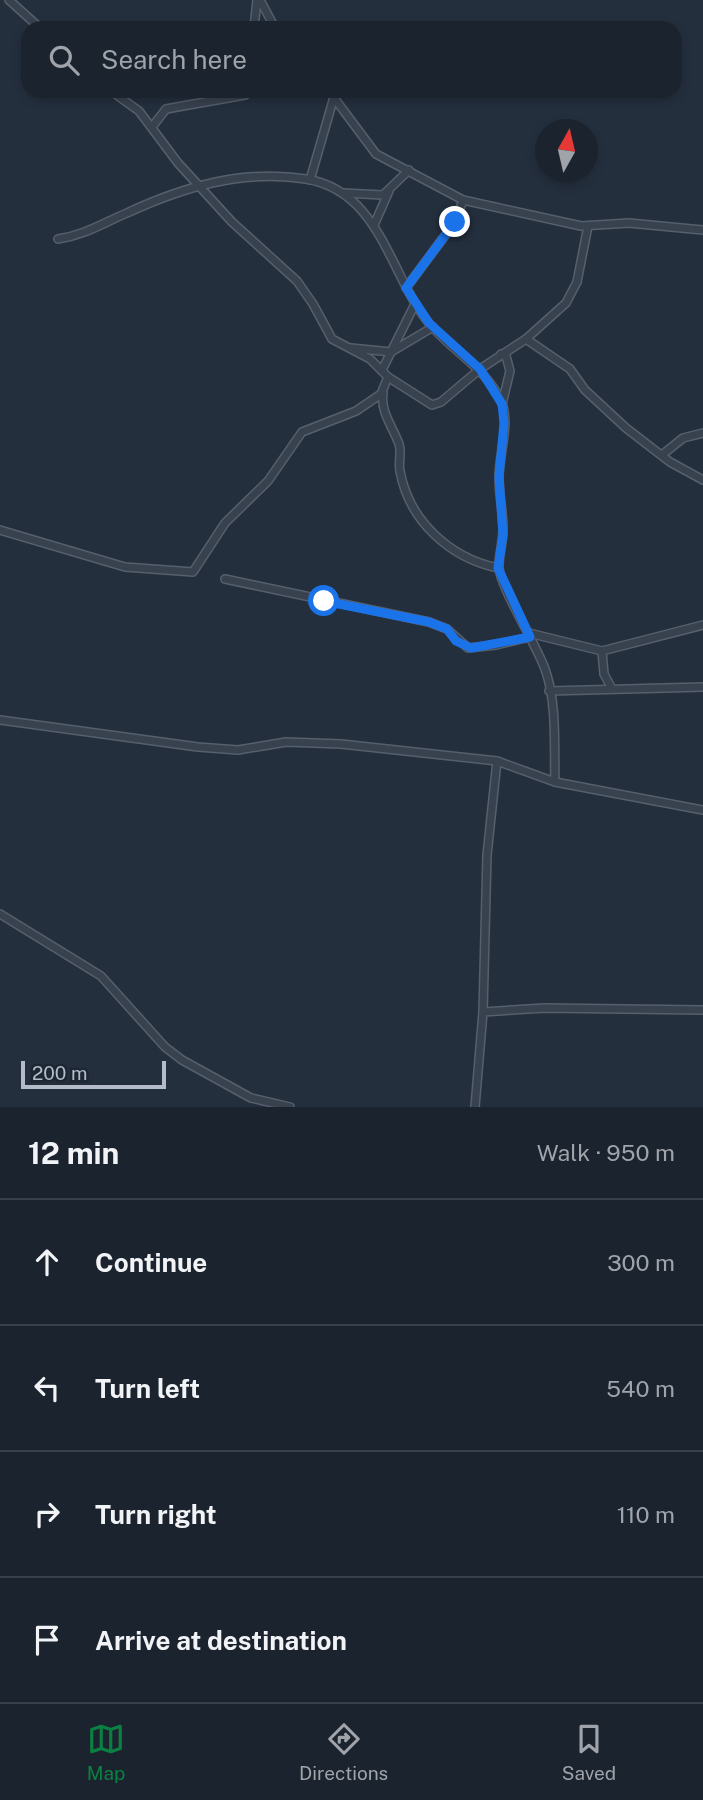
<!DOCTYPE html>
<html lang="en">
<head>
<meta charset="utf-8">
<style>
	:root { --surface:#1b232e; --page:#242b36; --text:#f1f3f6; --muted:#a0a4aa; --line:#39404a; --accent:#0b8043 }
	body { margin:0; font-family:"Public Sans",sans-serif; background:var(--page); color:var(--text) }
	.compass { position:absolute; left:535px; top:119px; width:63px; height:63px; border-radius:50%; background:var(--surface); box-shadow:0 4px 10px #0003; rotate:8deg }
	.scale { position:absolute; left:21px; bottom:18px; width:145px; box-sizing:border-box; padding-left:7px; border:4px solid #b4bcc9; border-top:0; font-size:19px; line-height:24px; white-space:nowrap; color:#b4bcc9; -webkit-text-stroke:5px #1d2633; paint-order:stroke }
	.stop { position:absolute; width:21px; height:21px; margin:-16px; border:5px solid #1a73e8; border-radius:50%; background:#fff }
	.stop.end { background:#1a73e8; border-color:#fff; box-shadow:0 2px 7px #0008 }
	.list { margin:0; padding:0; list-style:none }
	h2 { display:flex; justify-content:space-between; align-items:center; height:91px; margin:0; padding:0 28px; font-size:30px }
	h2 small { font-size:23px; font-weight:400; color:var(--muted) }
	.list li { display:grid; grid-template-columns:46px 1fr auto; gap:21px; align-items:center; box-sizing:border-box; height:126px; padding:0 28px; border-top:2px solid var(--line) }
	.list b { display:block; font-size:26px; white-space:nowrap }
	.list em { font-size:23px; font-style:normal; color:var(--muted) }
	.icon { flex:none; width:38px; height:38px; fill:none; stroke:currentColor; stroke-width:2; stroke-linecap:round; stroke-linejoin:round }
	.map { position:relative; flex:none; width:703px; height:1107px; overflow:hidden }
	.search { position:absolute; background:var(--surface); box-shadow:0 4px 10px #0003; left:21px; right:21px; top:21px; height:77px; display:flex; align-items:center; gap:18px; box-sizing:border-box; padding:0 24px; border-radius:21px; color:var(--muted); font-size:26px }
	.sheet { height:595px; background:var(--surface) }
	nav { display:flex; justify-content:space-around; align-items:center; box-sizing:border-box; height:98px; border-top:2px solid var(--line); background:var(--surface); font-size:19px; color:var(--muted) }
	nav a { display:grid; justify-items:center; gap:4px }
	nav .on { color:var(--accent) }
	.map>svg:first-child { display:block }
</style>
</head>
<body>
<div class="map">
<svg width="703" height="1107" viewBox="0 0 703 1107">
	<rect width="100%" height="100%" fill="#242f3e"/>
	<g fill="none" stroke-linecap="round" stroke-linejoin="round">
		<!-- minor casing -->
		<g stroke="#565f6c" stroke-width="10">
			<g id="minor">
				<polyline points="9,0 40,28"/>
				<polyline points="260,0 275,28"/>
				<polyline points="254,28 257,0"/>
				<polyline points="111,91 139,111 178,163 232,222 297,281 313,304 332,339 370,359 388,377 432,405 441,402 480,369 526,339 566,303 577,282 588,226"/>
				<polyline points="329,91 376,154 463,200 581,226 629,223 703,230"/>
				<polyline points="152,127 166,109 245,95 251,91"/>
				<polyline points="310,180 334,97"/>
				<polyline points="343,193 383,195 409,170"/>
				<polyline points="374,225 389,191"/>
				<path d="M58 239C85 235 103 223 127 213 183 187 243 169 306 179 380 191 389 273 428 322 451 351 486 367 502 403 510 425 499 454 499 477 499 495 503 512 503 529 503 542 499 554 499 566 498 585 539 648 546 672 557 705 554 747 555 782"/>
				<polyline points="406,288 455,222 463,200"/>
				<polyline points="526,339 570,369 585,390 626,428 670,462 703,480"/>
				<polyline points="351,348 391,352 433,327"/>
				<polyline points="501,354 506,356 510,371 502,404"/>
				<polyline points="382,370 415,304"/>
				<path d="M383 393C380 412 393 427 399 444 402 453 398 461 400 471 409 521 450 558 498 568"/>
				<polyline points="662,455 683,438 703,433"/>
				<polyline points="0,530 125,567 193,572 225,523 268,481 302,432 356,411 381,394 388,377"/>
				<polyline points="225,579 429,622 447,629 468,648 496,645 530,637"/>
				<polyline points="529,633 602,651 604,674 611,687"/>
				<polyline points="602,651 703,625"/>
				<polyline points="549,691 703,687"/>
				<polyline points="0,720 198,747 238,750 286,742 341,744 497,761 555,782 703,810"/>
				<polyline points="0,914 101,976 165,1047 182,1060 251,1098 290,1107"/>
				<polyline points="483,1012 544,1008 703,1010"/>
				<polyline points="475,1107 483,1012 487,855 497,761"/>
			</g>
		</g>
		<!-- minor -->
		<use href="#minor" stroke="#38414e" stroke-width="7"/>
	</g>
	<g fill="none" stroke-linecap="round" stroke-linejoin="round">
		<!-- route -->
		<polyline stroke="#1a73e8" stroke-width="9" points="324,601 429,622 447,629 456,641 471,648 530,637 498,568 503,535 499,477 504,423 502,404 480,369 429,323 406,288 455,222"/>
	</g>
</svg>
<svg class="compass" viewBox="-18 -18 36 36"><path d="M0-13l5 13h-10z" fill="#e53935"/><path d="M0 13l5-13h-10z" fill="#a0a4aa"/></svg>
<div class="scale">200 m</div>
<div class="stop" style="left:324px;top:601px"></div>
<div class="stop end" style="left:455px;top:222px"></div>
<div class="search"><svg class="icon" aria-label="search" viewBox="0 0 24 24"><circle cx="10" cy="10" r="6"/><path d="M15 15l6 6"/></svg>Search here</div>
</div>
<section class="sheet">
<h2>12 min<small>Walk · 950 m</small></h2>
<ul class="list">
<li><svg class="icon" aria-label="ahead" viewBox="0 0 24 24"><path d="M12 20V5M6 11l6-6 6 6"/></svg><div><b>Continue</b></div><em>300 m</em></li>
<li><svg class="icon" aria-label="left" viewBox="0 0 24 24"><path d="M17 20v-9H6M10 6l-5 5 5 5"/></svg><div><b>Turn left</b></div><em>540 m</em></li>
<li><svg class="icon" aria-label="right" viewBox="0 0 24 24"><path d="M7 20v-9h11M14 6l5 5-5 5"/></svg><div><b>Turn right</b></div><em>110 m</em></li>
<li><svg class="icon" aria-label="arrive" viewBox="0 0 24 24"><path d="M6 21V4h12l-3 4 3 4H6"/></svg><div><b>Arrive at destination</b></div></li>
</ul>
</section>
<nav>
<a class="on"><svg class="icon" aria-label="map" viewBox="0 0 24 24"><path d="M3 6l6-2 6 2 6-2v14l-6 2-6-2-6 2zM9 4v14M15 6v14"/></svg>Map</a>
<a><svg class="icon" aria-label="directions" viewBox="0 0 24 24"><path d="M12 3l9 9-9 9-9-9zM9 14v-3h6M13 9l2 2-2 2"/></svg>Directions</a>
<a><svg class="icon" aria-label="saved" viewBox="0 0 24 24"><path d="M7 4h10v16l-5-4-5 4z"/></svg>Saved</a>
</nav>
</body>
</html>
